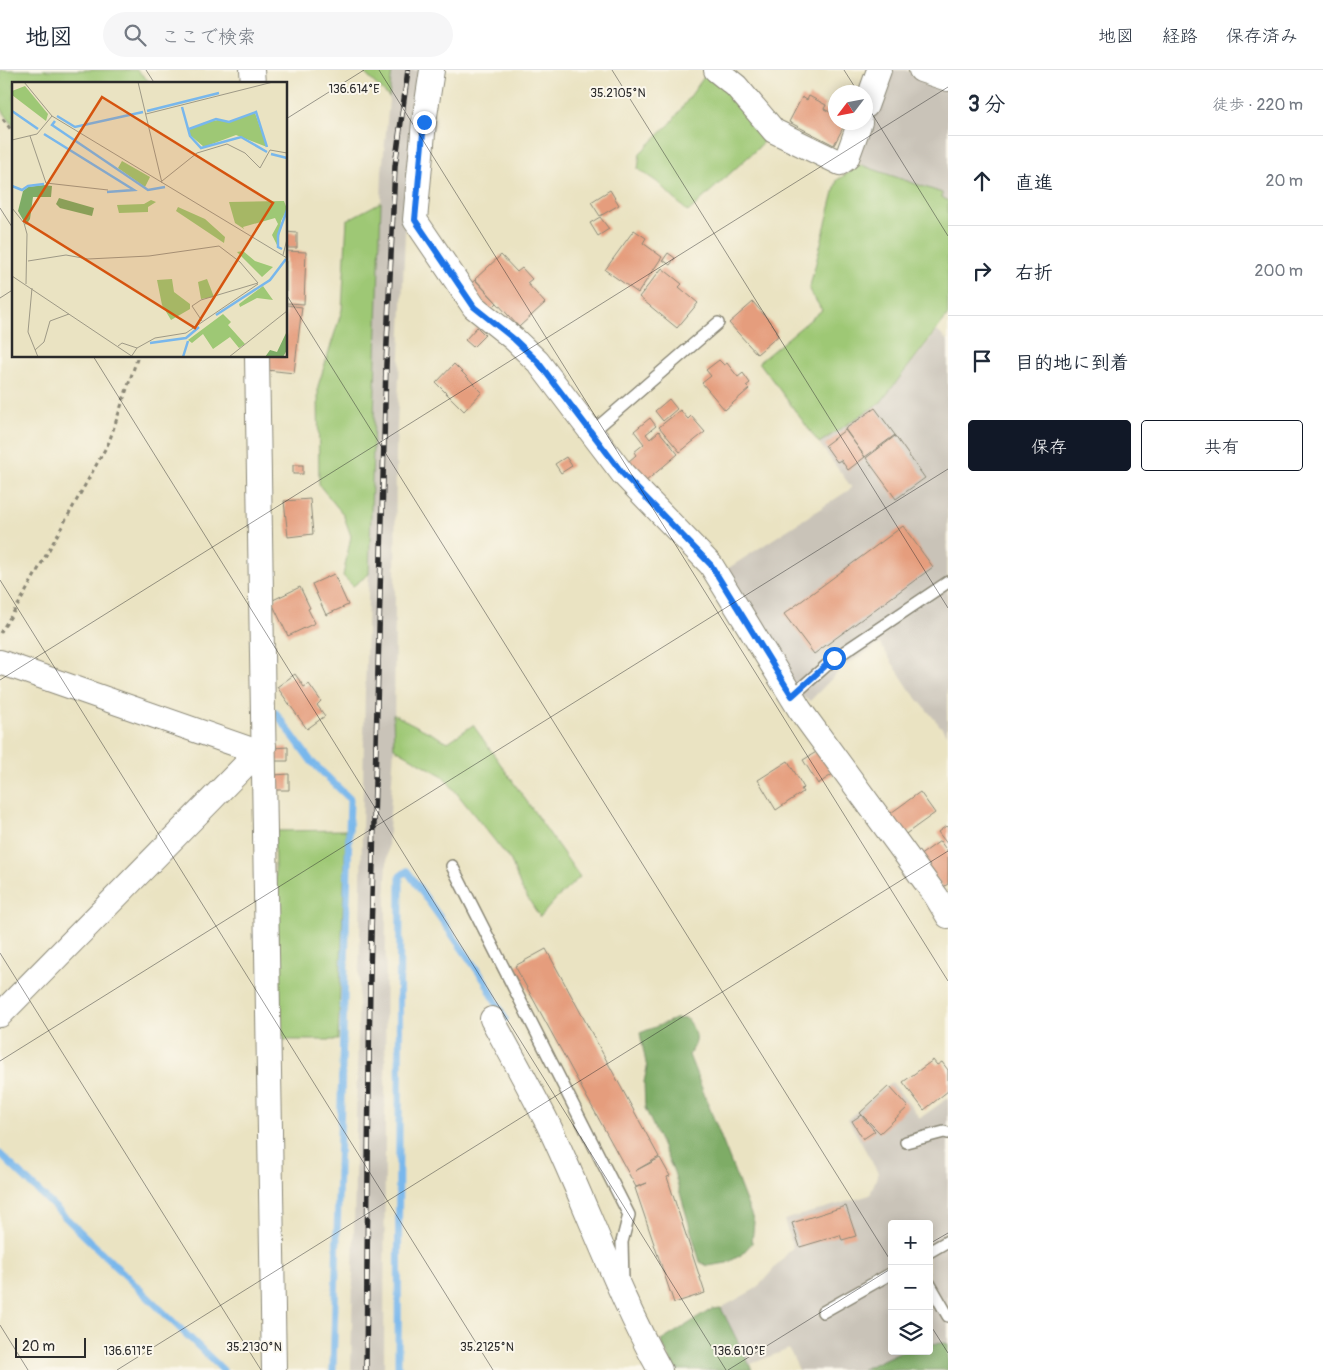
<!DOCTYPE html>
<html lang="ja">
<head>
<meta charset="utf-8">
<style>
	:root { --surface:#fff; --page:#f6f6f7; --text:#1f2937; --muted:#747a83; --line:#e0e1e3; --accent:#111827 }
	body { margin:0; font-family:Pangolin,"Klee One",sans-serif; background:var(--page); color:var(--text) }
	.controls { position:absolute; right:15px; bottom:15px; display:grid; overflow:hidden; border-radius:5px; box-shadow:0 2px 12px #0003 }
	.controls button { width:45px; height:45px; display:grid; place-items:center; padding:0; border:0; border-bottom:1px solid var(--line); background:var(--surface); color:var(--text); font:25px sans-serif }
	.compass { position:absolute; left:828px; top:15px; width:45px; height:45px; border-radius:50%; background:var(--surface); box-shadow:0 2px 12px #0003; rotate:238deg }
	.scale { position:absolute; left:15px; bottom:12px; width:71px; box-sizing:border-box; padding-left:5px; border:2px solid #2b2b2b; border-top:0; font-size:14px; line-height:18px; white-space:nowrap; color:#2b2b2b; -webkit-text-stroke:4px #fbf7ec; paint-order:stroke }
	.stop { position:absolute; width:15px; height:15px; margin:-11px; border:4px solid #1a73e8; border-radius:50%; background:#fff }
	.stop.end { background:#1a73e8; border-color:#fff; box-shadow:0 1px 5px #0008 }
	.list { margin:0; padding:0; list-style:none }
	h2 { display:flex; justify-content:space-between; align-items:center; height:65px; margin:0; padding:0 20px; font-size:21px }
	h2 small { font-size:16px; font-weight:400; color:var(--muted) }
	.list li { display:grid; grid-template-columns:32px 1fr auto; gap:15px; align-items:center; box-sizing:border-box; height:90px; padding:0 20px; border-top:1px solid var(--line) }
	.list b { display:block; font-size:19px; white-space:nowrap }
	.list em { font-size:16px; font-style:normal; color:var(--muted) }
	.actions { display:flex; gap:10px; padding:15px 20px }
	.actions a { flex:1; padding:11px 0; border:1px solid var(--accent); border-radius:5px; text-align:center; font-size:18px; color:var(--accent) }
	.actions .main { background:var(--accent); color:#fff }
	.icon { flex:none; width:28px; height:28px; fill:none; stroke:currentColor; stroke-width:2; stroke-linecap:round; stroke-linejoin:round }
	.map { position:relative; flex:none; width:948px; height:1300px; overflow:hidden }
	header { display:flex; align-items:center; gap:30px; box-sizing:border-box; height:70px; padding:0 25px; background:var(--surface); border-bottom:1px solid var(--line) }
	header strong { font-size:24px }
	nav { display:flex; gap:28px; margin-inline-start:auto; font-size:18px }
	.search { width:350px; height:45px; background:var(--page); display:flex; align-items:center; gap:12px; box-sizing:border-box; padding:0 18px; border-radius:28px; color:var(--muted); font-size:19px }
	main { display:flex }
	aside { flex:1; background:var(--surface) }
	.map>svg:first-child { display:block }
</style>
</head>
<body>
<header>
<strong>地図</strong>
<div class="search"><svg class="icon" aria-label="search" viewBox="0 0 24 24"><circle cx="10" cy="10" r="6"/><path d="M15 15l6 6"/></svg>ここで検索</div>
<nav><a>地図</a><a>経路</a><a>保存済み</a></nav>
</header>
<main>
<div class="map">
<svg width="948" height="1300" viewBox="0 0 948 1300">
	<rect width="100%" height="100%" fill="#fbf7ec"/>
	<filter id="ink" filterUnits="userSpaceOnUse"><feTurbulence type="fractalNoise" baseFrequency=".02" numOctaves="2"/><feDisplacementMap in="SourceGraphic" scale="10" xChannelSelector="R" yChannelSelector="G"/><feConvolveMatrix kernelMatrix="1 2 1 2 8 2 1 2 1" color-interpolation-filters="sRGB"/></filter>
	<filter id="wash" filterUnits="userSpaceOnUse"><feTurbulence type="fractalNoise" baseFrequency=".0096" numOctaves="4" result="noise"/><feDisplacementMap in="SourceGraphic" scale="20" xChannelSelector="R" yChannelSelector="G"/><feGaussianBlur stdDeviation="1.12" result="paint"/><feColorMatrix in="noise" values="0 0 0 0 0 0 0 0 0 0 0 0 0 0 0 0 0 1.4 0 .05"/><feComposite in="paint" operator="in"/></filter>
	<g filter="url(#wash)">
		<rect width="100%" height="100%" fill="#eae3c2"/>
		<!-- industrial -->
		<g fill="#c9c3b8">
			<polygon points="392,0 420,0 412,50 405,164 396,381 394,678 386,809 384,1300 351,1300 365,621 382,102"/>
			<polygon points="885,0 906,0 948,15 948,131 861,95 857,89"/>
			<polygon points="937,261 948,271 947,664 910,620 880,574 844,596 810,631 801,627 724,501 852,418 819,373 881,332"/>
			<polygon points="892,1012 920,1048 948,1028 948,1274 929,1274 929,1154 892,1154 892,1281 902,1281 861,1300 799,1300 789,1279 748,1295 721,1238 757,1218 793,1177 784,1150 870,1125 878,1103 848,1049"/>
		</g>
		<!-- green -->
		<g fill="#9ec875" stroke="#647a50">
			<polygon points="0,0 137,0 152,14 14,14 14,57 0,37"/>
			<polygon points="361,0 392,0 389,27"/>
			<polygon points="709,0 768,64 759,77 688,142 657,112 638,99 640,83 671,53"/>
			<polygon points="861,95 942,123 942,127 948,131 948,245 881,332 819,373 759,292 822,240 809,220 837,110"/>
			<polygon points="381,132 369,504 353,516 343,506 351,466 343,444 319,415 318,316 342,240 347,150"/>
			<polygon points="393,644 448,672 473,655 580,807 556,829 540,847 521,818 511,791 443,706 394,678"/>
			<polygon points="346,760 338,970 280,970 274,761"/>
		</g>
		<!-- forest -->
		<g fill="#7eac66" stroke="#546c48">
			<path d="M686 948C697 964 701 968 689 985L754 1152 752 1173 741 1185 727 1193 708 1196 700 1192 674 1102 645 1038 644 1012 647 998 640 963 675 949Z"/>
			<polygon points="721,1238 752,1300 675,1300 661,1271 712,1239"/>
			<polygon points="944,1273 948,1274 948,1300 861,1300 902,1281 929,1281 929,1274"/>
		</g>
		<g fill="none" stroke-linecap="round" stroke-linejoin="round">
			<!-- stream -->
			<g stroke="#78b7ec" stroke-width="7">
				<polyline points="276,643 311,691 350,729 333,1300"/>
				<polyline points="0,1084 223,1300"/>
				<polyline points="398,1300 400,806 407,801 485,911 505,949"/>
			</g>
		</g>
		<g id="blocks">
			<!-- building -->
			<g fill="#e59d7d">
				<polygon points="809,26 826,35 824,39 836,45 836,52 846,52 834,75 789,52 802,27 807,30"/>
				<polygon points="610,120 619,135 600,146 591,132"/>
				<polygon points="600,147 609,159 598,166 590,153"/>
				<polygon points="634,160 646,168 643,173 662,187 638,223 605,200"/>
				<polygon points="286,162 297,163 297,178 286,178"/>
				<polygon points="286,181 306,182 304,234 286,233"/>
				<polygon points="668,183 675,188 670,195 663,190"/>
				<polygon points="501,185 517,202 522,198 532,209 527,213 545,233 519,257 475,209"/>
				<polygon points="662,198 682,214 679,217 698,233 677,258 639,227"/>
				<polygon points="475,210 497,233 490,240 468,216"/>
				<polygon points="753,232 778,261 776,263 778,266 757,284 729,253"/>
				<polygon points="286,235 302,237 294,303 267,300 269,286 286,286"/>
				<polygon points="477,257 485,265 473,277 465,270"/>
				<polygon points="719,290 724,295 727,293 738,307 743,303 750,313 746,316 749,319 725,340 702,313 711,306 706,300"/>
				<polygon points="454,294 482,322 464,341 436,313"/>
				<polygon points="669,329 677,339 663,351 655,341"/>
				<polygon points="875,338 895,365 865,387 845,359"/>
				<polygon points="680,340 688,349 691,346 705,362 680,382 659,357"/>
				<polygon points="650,348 656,356 646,364 650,369 659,361 678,384 645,412 628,392 636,385 634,382 644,374 634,361"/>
				<polygon points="845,360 865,387 848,400 841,390 837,392 825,375"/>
				<polygon points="895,366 925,408 896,429 866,388"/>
				<polygon points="566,387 572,396 561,403 555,394"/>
				<rect x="293" y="395" width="10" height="9"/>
				<polygon points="310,429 313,464 288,467 284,431"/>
				<polygon points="903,456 933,497 814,584 784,544"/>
				<polygon points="334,504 348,535 326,545 312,514"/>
				<polygon points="300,517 310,538 308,539 315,553 288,566 271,531"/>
				<polygon points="295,604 304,617 309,614 321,631 317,635 325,646 307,659 277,617"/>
				<polygon points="288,677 288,691 274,691 273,678"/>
				<polygon points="818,681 833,704 818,714 803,690"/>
				<polygon points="788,691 804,718 801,719 803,722 776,740 758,710"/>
				<polygon points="289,704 289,720 274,720 274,705"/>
				<polygon points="920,722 935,743 903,766 888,745"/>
				<polygon points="946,756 948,758 948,775 938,762"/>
				<polygon points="940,771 948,782 948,814 942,818 919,786"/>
				<polygon points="546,879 659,1087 635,1101 660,1088 670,1106 667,1107 705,1223 674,1233 635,1118 647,1113 636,1117 515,896"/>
				<polygon points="933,990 937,995 942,992 948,1000 948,1021 924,1040 903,1012"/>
				<polygon points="889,1016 908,1037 880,1063 860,1043"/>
				<polygon points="861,1045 875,1061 863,1069 852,1051"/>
				<polygon points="846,1136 856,1166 842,1170 840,1165 800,1177 792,1153"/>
			</g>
		</g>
	</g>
	<g filter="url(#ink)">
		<use href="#blocks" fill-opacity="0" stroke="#8a8776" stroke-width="1"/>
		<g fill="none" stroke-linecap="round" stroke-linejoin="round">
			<!-- lane casing -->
			<g stroke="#8a8776" stroke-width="14">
				<g id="lane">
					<polyline points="591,363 718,253"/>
					<polyline points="792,626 835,588 948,512"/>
					<polyline points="452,796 629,1145 622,1172 623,1211"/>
					<polyline points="906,1072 944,1062 948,1063"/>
					<polyline points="929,1182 948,1171"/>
					<polyline points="929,1213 948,1246"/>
					<polyline points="823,1242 892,1203"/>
				</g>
			</g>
			<!-- street casing -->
			<g stroke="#8a8776" stroke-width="26">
				<g id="street">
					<polyline points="252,0 253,14"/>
					<polyline points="432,0 424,52 415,150 474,237 514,269 538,292 623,404 711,495 800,640 936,826 948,846"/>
					<polyline points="716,0 736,16 774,61 840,93 847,88 860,52"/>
					<polyline points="921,0 948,9"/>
					<polyline points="866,36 879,0"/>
					<polyline points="257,286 274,1300"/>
					<polyline points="0,592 258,682"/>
					<polyline points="0,945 264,676"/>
					<path d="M492 949C511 984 530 1018 548 1054 587 1135 616 1221 660 1300"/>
				</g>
			</g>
			<!-- path -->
			<g stroke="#8a8776" stroke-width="3" stroke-dasharray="4 4" stroke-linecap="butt">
				<polyline points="3,49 14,64"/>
				<polyline points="0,563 20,532 109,372 138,286"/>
			</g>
			<!-- lane -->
			<use href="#lane" stroke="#fff" stroke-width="11"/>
			<!-- street -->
			<use href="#street" stroke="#fff" stroke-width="24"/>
			<!-- rail casing -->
			<g stroke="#2b2b2b" stroke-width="5.5">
				<polyline id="rail" points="366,1300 370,904 386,295 395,96 408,0"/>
			</g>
			<!-- rail -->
			<use href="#rail" stroke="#fbf7ec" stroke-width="4" stroke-dasharray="11" stroke-linecap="butt"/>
		</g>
	</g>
	<g fill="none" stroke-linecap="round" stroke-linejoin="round" filter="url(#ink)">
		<!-- route -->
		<polyline stroke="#1a73e8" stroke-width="6" points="424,52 415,150 474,237 514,269 538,292 623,404 711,495 792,626 834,588"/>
	</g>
	<!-- ticks -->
	<path fill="none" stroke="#2b2b2b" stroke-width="1" stroke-opacity="0.45" d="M146 0 155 14M379 0 948 911M612 0 948 538M844 0 858 22M866 34 948 166M286 49 364 0M0 138 14 160M286 224 892 1193M0 228 14 219M93 286 726 1300M0 510 493 1300M0 610 948 17M0 883 261 1300M0 991 948 399M929 1174 948 1163M929 1253 948 1283M0 1255 28 1300M117 1300 948 781M728 1300 892 1198"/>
	<!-- overview -->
	<g transform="translate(12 12)">
		<rect width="275" height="275" fill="#eae3c2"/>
		<path d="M13 4 36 32 34 39 0 13V9ZM243 31 255 65 224 53 192 65 178 53 177 48 191 41 206 38 217 40ZM110 79 138 95 133 105 106 86ZM139 118 144 120 136 125V130L107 131 105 123 132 122ZM272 119 275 127 269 139 266 165 260 153 266 142 263 136 231 145 232 147 223 141 217 120ZM166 125 193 137 213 155 212 161 164 129ZM231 169 243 179 261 185 250 195 225 170ZM160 197 162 210 178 222V227L159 238 150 223 145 198ZM195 197 202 215 189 217 186 200ZM251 204 261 218 245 216 228 225 227 222ZM211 232 219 240 216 243 233 262 227 266 218 255 201 267 191 252 180 261 176 258Z" fill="#9ec875"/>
		<path d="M32 103 40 104 39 115H21L18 137 14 143 6 129 11 109 16 105ZM47 116 82 126 80 134 48 126 44 122ZM275 249V268L271 275H253L258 268 265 270Z" fill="#7eac66"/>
		<path fill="none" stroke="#78b7ec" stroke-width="2.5" d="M170 25 178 54 189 66 229 55 255 70M0 29 26 47M135 29 207 11M45 34 63 45 131 30M43 39 40 43 136 108 153 105M177 47 204 37 217 40 244 30 255 65M32 52 122 108 95 110M259 72 275 76M0 104 10 108 16 104 32 102M270 167 266 165V153L275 128M204 233 258 198 274 177M138 261 174 256 187 245M171 275 176 259"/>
		<path fill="none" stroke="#9e9986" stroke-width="1" d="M12 0 40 34 275 176M126 0 150 101M134 32 261 0M18 54 34 101 96 108M0 58 25 52 40 34M150 99 185 71 215 62 233 71 248 86 258 68 275 71M0 126 12 141 15 152 14 202M271 173 275 157M16 179 54 173 76 177 137 174 207 164 228 180 246 201 189 218 180 224 190 239M0 194 121 275M20 206 16 250 26 275M106 264 110 261 125 266M23 268 32 260 38 239 57 232M119 275 125 266 143 256 174 251 246 202M217 275 275 229"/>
		<path fill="#d5540f" fill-opacity="0.15" stroke="#d5540f" stroke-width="2.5" d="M90 15 261 121 183 246 12 139Z"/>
		<rect width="275" height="275" fill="none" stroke="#2b2b2b" stroke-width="2.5"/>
	</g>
	<g font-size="12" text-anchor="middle" fill="#2b2b2b" stroke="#fbf7ec" stroke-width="4" stroke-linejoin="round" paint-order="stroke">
		<text x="354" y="23">136.614°E</text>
		<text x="618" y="27">35.2105°N</text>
		<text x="254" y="1281">35.2130°N</text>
		<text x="487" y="1281">35.2125°N</text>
		<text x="128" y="1285">136.611°E</text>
		<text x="739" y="1285">136.610°E</text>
	</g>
</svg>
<div class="controls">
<button>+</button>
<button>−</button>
<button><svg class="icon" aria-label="layers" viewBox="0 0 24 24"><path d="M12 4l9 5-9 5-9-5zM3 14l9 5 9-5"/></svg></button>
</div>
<svg class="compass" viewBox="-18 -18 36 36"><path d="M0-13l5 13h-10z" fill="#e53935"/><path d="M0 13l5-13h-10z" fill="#747a83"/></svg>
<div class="scale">20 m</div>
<div class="stop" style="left:834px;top:588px"></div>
<div class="stop end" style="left:424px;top:52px"></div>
</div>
<aside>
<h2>3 分<small>徒歩 · 220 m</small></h2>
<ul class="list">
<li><svg class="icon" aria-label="ahead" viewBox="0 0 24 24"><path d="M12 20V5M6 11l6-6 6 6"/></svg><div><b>直進</b></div><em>20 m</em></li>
<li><svg class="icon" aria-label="right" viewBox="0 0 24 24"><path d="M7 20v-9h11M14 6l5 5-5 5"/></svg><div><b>右折</b></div><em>200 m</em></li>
<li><svg class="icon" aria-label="arrive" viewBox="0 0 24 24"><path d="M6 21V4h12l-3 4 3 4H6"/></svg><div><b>目的地に到着</b></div></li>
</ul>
<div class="actions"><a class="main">保存</a><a>共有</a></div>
</aside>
</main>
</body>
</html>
